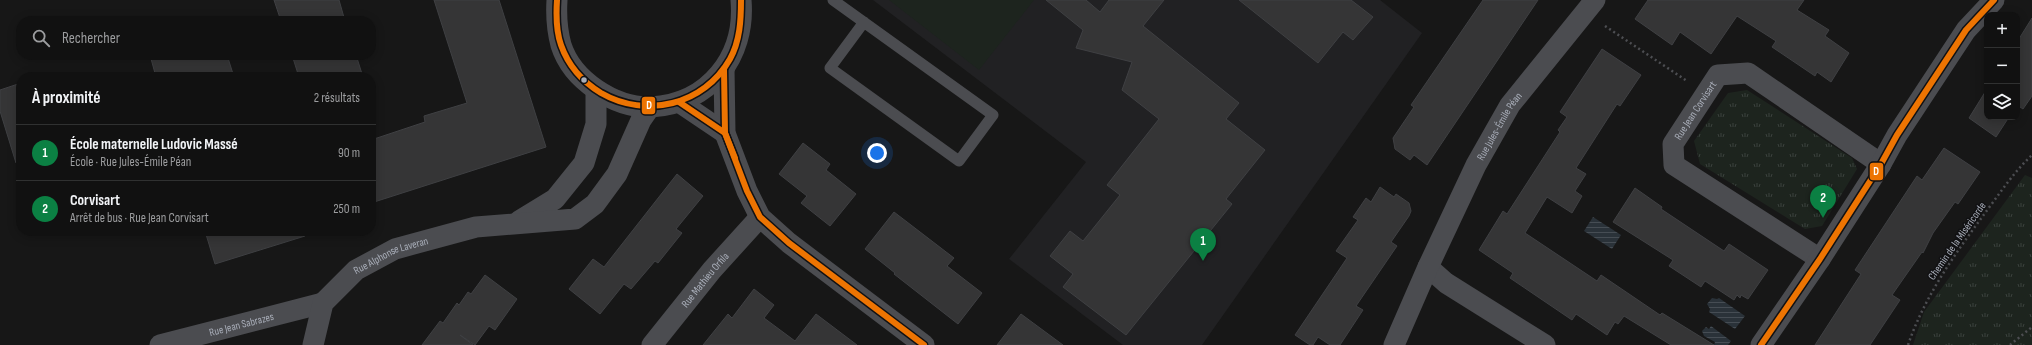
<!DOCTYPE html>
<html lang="fr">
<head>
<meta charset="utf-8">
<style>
	:root { --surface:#111; --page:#1e1f1f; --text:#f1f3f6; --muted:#9c9d9f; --line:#303131; --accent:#0b8043 }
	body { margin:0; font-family:"Sofia Sans Condensed",sans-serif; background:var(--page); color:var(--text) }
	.controls { position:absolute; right:12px; top:12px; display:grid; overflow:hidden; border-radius:8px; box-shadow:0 2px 10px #0003 }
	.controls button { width:36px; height:36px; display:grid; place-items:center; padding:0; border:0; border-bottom:1px solid var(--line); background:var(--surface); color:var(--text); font:20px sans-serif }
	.you { position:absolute; left:877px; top:153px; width:14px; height:14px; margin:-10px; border:3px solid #fff; border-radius:50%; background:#1a73e8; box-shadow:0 0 0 6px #1a73e833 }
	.badge { display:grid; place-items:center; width:26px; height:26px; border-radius:50%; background:var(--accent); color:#fff; font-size:13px; font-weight:700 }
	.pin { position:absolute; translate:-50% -33px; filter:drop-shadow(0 1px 2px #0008) }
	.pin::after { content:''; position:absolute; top:21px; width:14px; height:12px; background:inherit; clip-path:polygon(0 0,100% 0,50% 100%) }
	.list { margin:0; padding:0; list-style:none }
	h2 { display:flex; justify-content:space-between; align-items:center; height:52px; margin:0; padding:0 16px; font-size:17px }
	h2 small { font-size:13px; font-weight:400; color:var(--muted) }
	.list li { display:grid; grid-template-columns:26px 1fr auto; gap:12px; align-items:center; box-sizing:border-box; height:56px; padding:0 16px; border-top:1px solid var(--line) }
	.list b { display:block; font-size:15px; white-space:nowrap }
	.list p { margin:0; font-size:13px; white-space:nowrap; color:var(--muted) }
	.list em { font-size:13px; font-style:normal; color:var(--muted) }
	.icon { flex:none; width:22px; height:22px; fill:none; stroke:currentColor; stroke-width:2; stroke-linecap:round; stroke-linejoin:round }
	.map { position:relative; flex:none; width:2032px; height:345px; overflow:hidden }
	.search { position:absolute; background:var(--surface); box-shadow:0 2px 10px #0003; left:16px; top:16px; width:360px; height:44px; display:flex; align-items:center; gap:10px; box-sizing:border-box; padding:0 14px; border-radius:16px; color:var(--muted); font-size:15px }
	.panel { position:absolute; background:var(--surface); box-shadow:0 2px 10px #0003; left:16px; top:72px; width:360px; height:164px; border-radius:16px }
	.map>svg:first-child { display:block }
</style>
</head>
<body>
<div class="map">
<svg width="2032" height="345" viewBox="0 0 2032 345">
	<defs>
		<pattern id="grass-tufts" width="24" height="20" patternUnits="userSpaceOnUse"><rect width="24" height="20" fill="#1d241e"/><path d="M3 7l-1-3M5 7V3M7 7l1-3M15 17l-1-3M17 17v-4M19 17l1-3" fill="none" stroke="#3b413d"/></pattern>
		<pattern id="water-rules" width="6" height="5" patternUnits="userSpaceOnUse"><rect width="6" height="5" fill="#2a3239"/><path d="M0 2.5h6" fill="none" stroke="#464d54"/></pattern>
	</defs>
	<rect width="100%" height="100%" fill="#171717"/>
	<!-- built -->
	<polygon fill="#212123" points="873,0 1380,0 1422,33 1202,345 1123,345 1009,259 1086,162"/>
	<!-- grass -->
	<g fill="url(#grass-tufts)">
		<polygon points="1747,90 1852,158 1857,169 1822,226 1805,229 1700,164 1694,141 1728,93"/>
		<polygon points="2025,175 2032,178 2032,345 1913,345 1924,312"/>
	</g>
	<!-- pitch -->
	<polygon fill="#1d241e" points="889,0 1034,0 979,70"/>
	<!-- water -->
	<g fill="url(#water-rules)">
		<polygon points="1593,217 1621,235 1612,249 1584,231"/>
		<polygon points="1712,298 1717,299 1719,298 1745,316 1735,329 1709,312 1710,309 1707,304"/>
		<polygon points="1711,326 1731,341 1728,345 1714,345 1715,342 1704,336 1702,331 1706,327 1709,329"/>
	</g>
	<!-- building -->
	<g fill="#353536" stroke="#3f4043">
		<polygon points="274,0 339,0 345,21 281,21"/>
		<polygon points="434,0 499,0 546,147 371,203 371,140 425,122 424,116 467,103"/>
		<polygon points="1046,0 1086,0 1100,12 1109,0 1164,0 1143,26 1239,103 1226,119 1265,150 1226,199 1232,204 1126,335 1063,287 1073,274 1050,256 1070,231 1083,241 1120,195 1107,185 1159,119 1122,90 1132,62 1076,48 1083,30"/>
		<polygon points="1239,0 1351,0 1373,17 1353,40 1343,32 1318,63"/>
		<polygon points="1483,0 1538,0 1427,165 1414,155 1410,160 1395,149 1393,138 1414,107 1411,105"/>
		<polygon points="1648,0 1804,0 1797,10 1829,30 1825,36 1849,53 1831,82 1817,72 1815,76 1772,47 1776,41 1737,16 1711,54 1680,32 1672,45 1635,19"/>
		<polygon points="2032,18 2032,96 2023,109 2017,105 2017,42"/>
		<polygon points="1602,49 1641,75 1620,106 1617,104 1576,168 1586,174 1575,191 1582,196 1572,213 1547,197 1525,233 1597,281 1601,275 1660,315 1662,313 1714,345 1671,345 1624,316 1618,324 1615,322 1607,335 1576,314 1572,320 1510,278 1513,273 1479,250 1503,211 1507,214 1560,132 1558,130 1567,117 1560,112"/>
		<polygon points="150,55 227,55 234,77 156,77"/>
		<polygon points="292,55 356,55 363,77 299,77"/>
		<polygon points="21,83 21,162 16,163 0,111 0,90"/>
		<polygon points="1987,89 1987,117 2009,117 1996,137 1969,118"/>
		<polygon points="803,143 830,164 826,170 856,194 830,226 801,203 807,196 779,174"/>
		<polygon points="1944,148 1980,172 1958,204 1955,202 1933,233 1923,253 1922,252 1892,295 1900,300 1870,345 1815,345 1861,274 1855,270 1917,176 1922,180"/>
		<polygon points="677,174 703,196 676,229 682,233 658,263 655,261 631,289 624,284 600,314 569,289 593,259 604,267"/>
		<polygon points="1380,187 1394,197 1396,194 1409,203 1411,211 1409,216 1391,242 1397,246 1356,306 1363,310 1340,345 1330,345 1318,337 1313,345 1310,345 1295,335 1347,258 1336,251 1358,220 1353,217 1366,198 1371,202"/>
		<polygon points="1635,188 1662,207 1661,209 1724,251 1729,244 1768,270 1748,299 1741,295 1740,298 1737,295 1734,300 1705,281 1701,287 1669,266 1673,260 1613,222"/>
		<polygon points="894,212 954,258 947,266 982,293 958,324 894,274 895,273 865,249"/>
		<polygon points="205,231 304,231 305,236 215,264"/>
		<polygon points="485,275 517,299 495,330 489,326 475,345 460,335 473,345 422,345 440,321 443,323 457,303 459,305 468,292 471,294"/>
		<polygon points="754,289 774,305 764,318 795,341 816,314 857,345 703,345 728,314 732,318"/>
		<polygon points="1021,314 1063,345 997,345"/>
	</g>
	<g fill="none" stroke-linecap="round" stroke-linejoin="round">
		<!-- path -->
		<g stroke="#4d4e52" stroke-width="2.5" stroke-dasharray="2 3" stroke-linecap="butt">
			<polyline points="1605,26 1687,81"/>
			<path d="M1908 345C1925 295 1957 251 1988 209 2002 190 2015 171 2032 155"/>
			<polyline points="2010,345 2032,327"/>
		</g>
		<!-- service -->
		<polyline stroke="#4b4c50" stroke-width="11" points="833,0 993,115 959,161 830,68 864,22"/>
		<!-- minor -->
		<g stroke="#4b4c50" stroke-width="21">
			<path d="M557 0C556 16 557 30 561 45 572 80 614 108 651 107 709 104 746 57 741 0"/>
			<polyline points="724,69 725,133 747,191 760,217 789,243 924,345"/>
			<polyline points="679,102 725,133"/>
			<polyline points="519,221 555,199 584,163 596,124 596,90"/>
			<path id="s1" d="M1820 259 1674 165 1673 144 1718 75 1748 73 1881 164"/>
			<polyline points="1428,267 1446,283 1545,345"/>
			<path id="s2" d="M160 345 323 303"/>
			<path id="s3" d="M313 345 323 303 356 270 395 249 476 227 575 219 595 204 617 174 641 120 650 107"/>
			<path id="s4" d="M652 345 712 270 760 217"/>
			<path id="s5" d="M1394 345 1428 267 1476 165 1510 105 1595 0"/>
			<polyline points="1761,345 1820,259 1881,164 1897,135 1966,30 1994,0"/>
		</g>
		<!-- bus-1 casing -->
		<g stroke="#111113" stroke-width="9">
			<g id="bus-1">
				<path d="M557 0C556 15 556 31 561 45 568 65 583 82 601 93 646 119 704 105 730 59 740 41 741 20 741 0"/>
				<polyline points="724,69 725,133 747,191 760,217 789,243 924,345"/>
				<polyline points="679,102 725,133 735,158"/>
				<polyline points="1761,345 1820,259 1881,164 1897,135 1966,30 1994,0"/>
			</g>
		</g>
		<!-- bus-1 -->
		<use href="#bus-1" stroke="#ed7402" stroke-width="6"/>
	</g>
	<!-- markers -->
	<circle fill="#a8adb8" stroke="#111113" stroke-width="1.5" cx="584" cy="80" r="3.5"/>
	<g text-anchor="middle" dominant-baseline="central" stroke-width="3" stroke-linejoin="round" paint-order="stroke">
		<!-- street labels -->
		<g font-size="11" fill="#a8adb8" stroke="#111113">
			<text stroke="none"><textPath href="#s1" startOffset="235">Rue Jean Corvisart</textPath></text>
			<text stroke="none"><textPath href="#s5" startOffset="243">Rue Jules-Émile Péan</textPath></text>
			<text transform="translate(1957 241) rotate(-55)">Chemin de la Miséricorde</text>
			<text stroke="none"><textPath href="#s3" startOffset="128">Rue Alphonse Laveran</textPath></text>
			<text stroke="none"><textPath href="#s4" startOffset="84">Rue Mathieu Orfila</textPath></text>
			<text stroke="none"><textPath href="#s2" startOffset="84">Rue Jean Sabrazes</textPath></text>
		</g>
	</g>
	<g stroke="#111113" stroke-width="1.5">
		<rect x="641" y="96" width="15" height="19" rx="4" fill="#ed7402"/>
		<rect x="1869" y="162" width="15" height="19" rx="4" fill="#ed7402"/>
	</g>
	<g font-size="11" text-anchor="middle" font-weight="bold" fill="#fff">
		<text x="649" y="109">D</text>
		<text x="1876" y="175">D</text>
	</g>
</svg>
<div class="controls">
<button>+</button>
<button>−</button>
<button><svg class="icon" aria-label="layers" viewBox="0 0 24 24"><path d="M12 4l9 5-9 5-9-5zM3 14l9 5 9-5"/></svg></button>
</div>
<div class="you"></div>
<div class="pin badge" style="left:1203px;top:261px">1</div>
<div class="pin badge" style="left:1823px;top:218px">2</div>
<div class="search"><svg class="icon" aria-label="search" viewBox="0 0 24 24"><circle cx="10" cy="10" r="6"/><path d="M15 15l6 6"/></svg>Rechercher</div>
<section class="panel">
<h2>À proximité<small>2 résultats</small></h2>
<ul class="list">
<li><span class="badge">1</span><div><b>École maternelle Ludovic Massé</b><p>École · Rue Jules-Émile Péan</p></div><em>90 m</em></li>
<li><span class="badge">2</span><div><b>Corvisart</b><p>Arrêt de bus · Rue Jean Corvisart</p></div><em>250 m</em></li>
</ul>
</section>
</div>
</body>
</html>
